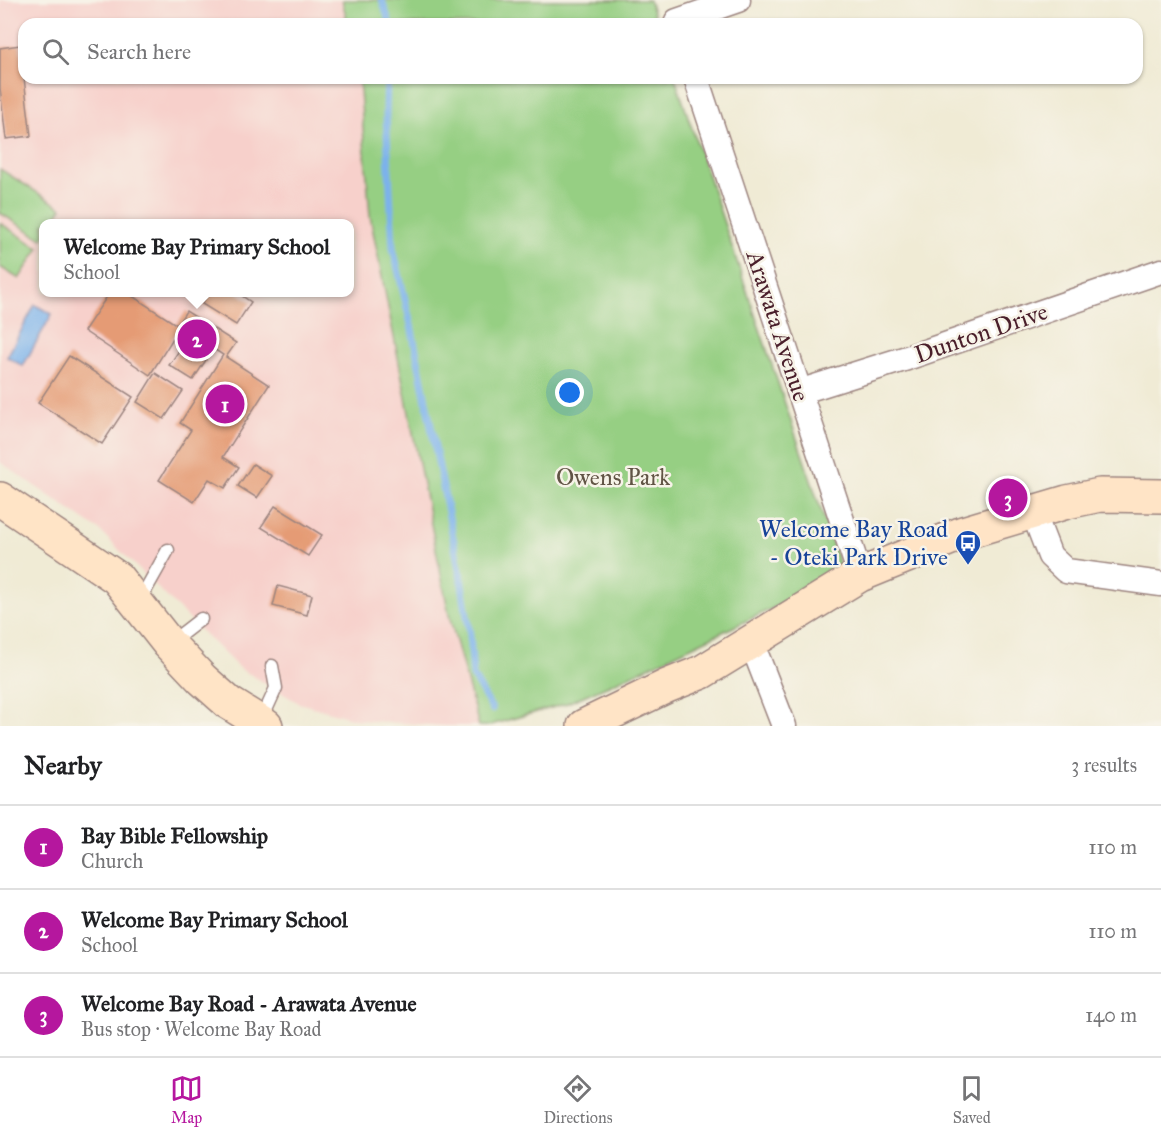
<!DOCTYPE html>
<html lang="en">
<head>
<meta charset="utf-8">
<style>
	:root { --surface:#fff; --page:#f2f2f2; --text:#202124; --muted:#757577; --line:#e0e0e0; --accent:#b5179e }
	body { margin:0; font-family:"IM FELL Great Primer",serif; background:var(--page); color:var(--text) }
	.you { position:absolute; left:570px; top:393px; width:21px; height:21px; margin:-15px; border:4px solid #fff; border-radius:50%; background:#1a73e8; box-shadow:0 0 0 9px #1a73e833 }
	.badge { display:grid; place-items:center; width:39px; height:39px; border-radius:50%; background:var(--accent); color:#fff; font-size:20px; font-weight:700 }
	.pin { position:absolute; translate:-50% -50%; border:3px solid #fff; box-shadow:0 2px 6px #0006 }
	.popup { position:absolute; left:39px; top:219px; width:315px; height:78px; box-sizing:border-box; display:grid; place-content:center; border-radius:12px; background:var(--surface); filter:drop-shadow(0 2px 4px #0005); font-size:20px; white-space:nowrap; color:var(--muted) }
	.popup b { font-size:22px; color:var(--text) }
	.popup::after { content:''; position:absolute; left:50%; top:100%; margin-left:-12px; border:12px solid transparent; border-top-color:var(--surface) }
	.list { margin:0; padding:0; list-style:none }
	h2 { display:flex; justify-content:space-between; align-items:center; height:78px; margin:0; padding:0 24px; font-size:26px }
	h2 small { font-size:20px; font-weight:400; color:var(--muted) }
	.list li { display:grid; grid-template-columns:39px 1fr auto; gap:18px; align-items:center; box-sizing:border-box; height:84px; padding:0 24px; border-top:2px solid var(--line) }
	.list b { display:block; font-size:22px; white-space:nowrap }
	.list p { margin:0; font-size:20px; white-space:nowrap; color:var(--muted) }
	.list em { font-size:20px; font-style:normal; color:var(--muted) }
	.icon { flex:none; width:33px; height:33px; fill:none; stroke:currentColor; stroke-width:2; stroke-linecap:round; stroke-linejoin:round }
	.map { position:relative; flex:none; width:1161px; height:726px; overflow:hidden }
	.search { position:absolute; background:var(--surface); box-shadow:0 2px 4px #0004; left:18px; right:18px; top:18px; height:66px; display:flex; align-items:center; gap:15px; box-sizing:border-box; padding:0 21px; border-radius:18px; color:var(--muted); font-size:22px }
	.sheet { height:330px; background:var(--surface) }
	nav { display:flex; justify-content:space-around; align-items:center; box-sizing:border-box; height:84px; border-top:2px solid var(--line); background:var(--surface); font-size:16px; color:var(--muted) }
	nav a { display:grid; justify-items:center; gap:3px }
	nav .on { color:var(--accent) }
	.map>svg:first-child { display:block }
</style>
</head>
<body>
<div class="map">
<svg width="1161" height="726" viewBox="0 0 1161 726">
	<rect width="100%" height="100%" fill="#f7f3e8"/>
	<filter id="ink" filterUnits="userSpaceOnUse"><feTurbulence type="fractalNoise" baseFrequency=".0167" numOctaves="2"/><feDisplacementMap in="SourceGraphic" scale="12" xChannelSelector="R" yChannelSelector="G"/><feConvolveMatrix kernelMatrix="1 2 1 2 8 2 1 2 1" color-interpolation-filters="sRGB"/></filter>
	<filter id="wash" filterUnits="userSpaceOnUse"><feTurbulence type="fractalNoise" baseFrequency=".008" numOctaves="4" result="noise"/><feDisplacementMap in="SourceGraphic" scale="24" xChannelSelector="R" yChannelSelector="G"/><feGaussianBlur stdDeviation="1.35" result="paint"/><feColorMatrix in="noise" values="0 0 0 0 0 0 0 0 0 0 0 0 0 0 0 0 0 1.4 0 .05"/><feComposite in="paint" operator="in"/></filter>
	<g filter="url(#wash)">
		<rect width="100%" height="100%" fill="#f0ebd5"/>
		<!-- built -->
		<path fill="#f7d0cb" fill-rule="evenodd" d="M0 0H342L348 24H24V78H359L370 216 449 615 479 726H446L358 720 299 703 239 668 99 530 0 462ZM44 224H350V292H44Z"/>
		<!-- green -->
		<g fill="#96cf83" stroke="#707757" stroke-width="1.5">
			<polygon points="342,0 649,0 657,24 348,24"/>
			<polygon points="359,78 675,78 843,575 636,673 565,704 487,726 479,726 449,615 370,216"/>
			<polygon points="0,169 62,208 52,223 44,224 44,236 42,239 0,213"/>
			<polygon points="0,223 39,248 19,279 0,267"/>
		</g>
		<!-- water -->
		<polygon fill="#7cb2eb" stroke="#63688b" stroke-width="1.5" points="35,305 52,314 23,366 7,357"/>
		<g fill="none" stroke-linecap="round" stroke-linejoin="round">
			<!-- stream -->
			<g stroke="#7cb2eb" stroke-width="7">
				<polyline points="382,0 390,24"/>
				<polyline points="387,78 386,114 393,248 411,325 461,578 470,635 473,676 492,709"/>
			</g>
		</g>
		<g id="blocks">
			<!-- building -->
			<g fill="#e59b74">
				<polygon points="20,45 31,136 6,139 0,88 0,48"/>
				<polygon points="110,292 126,292 177,325 186,311 236,343 226,357 269,385 223,457 239,467 225,488 209,479 194,502 159,480 191,430 180,423 223,355 180,327 150,375 84,331"/>
				<polygon points="209,292 236,292 251,302 236,325 202,304"/>
				<polygon points="183,345 206,360 193,380 169,365"/>
				<polygon points="69,356 133,397 102,444 38,403"/>
				<polygon points="155,373 183,391 164,419 137,402"/>
				<polygon points="253,464 272,476 257,498 238,486"/>
				<polygon points="275,506 322,535 308,556 261,527"/>
				<polygon points="278,586 312,595 307,615 273,606"/>
			</g>
		</g>
	</g>
	<g filter="url(#ink)">
		<use href="#blocks" fill-opacity="0" stroke="#9d8580" stroke-width="1.5"/>
		<g fill="none" stroke-linecap="round" stroke-linejoin="round">
			<!-- service casing -->
			<g stroke="#9d8580" stroke-width="15">
				<g id="service">
					<polyline points="136,601 145,591 168,550"/>
					<polyline points="170,643 201,619"/>
					<polyline points="261,721 276,688 272,666"/>
				</g>
			</g>
			<!-- minor casing -->
			<g stroke="#9d8580" stroke-width="27">
				<g id="minor">
					<polyline points="677,21 738,0"/>
					<polyline points="696,78 860,575"/>
					<polyline points="799,392 907,358 1161,271"/>
					<polyline points="1033,512 1050,556 1066,571 1161,584"/>
					<polyline points="749,644 758,659 784,726"/>
				</g>
			</g>
			<!-- secondary casing -->
			<g stroke="#9d8580" stroke-width="36">
				<g id="secondary">
					<polyline points="0,499 117,578 169,644 202,679 229,703 266,726"/>
					<polyline points="584,726 667,686 702,672 860,575 963,533 1067,502 1100,495 1161,496"/>
				</g>
			</g>
			<!-- service -->
			<use href="#service" stroke="#fff" stroke-width="12"/>
			<!-- minor -->
			<use href="#minor" stroke="#fff" stroke-width="24"/>
			<!-- secondary -->
			<use href="#secondary" stroke="#ffe4c6" stroke-width="33"/>
		</g>
	</g>
	<!-- icons -->
	<defs>
		<g id="bus-pin" transform="scale(1.35)"><path d="M0 17L-7.5 6A9.5 9.5 0 1 1 7.5 6Z" fill="#1a4fb4" stroke="#f7f3e8"/><path d="M-5-6H5V4H4V6H2V4H-2V6H-4V4H-5ZM-3.5-4V0h7V-4ZM-3.5 1.2v1.5H-2V1.2ZM2 1.2v1.5H3.5V1.2Z" fill="#fff"/></g>
	</defs>
	<g fill-rule="evenodd">
		<use href="#bus-pin" x="968" y="543"/>
	</g>
	<g text-anchor="middle" dominant-baseline="central" stroke-width="5" stroke-linejoin="round" paint-order="stroke">
		<!-- street labels -->
		<g font-size="24" fill="#4a1f2b" stroke="#f7f3e8">
			<text transform="translate(778 326) rotate(72)">Arawata Avenue</text>
			<text transform="translate(981 333) rotate(-19)">Dunton Drive</text>
		</g>
		<!-- park labels -->
		<g font-size="24" fill="#615445" stroke="#f7f3e8">
			<text x="613" y="477">Owens Park</text>
		</g>
		<!-- transit labels -->
		<g font-size="24" fill="#164399" stroke="#f7f3e8" text-anchor="end">
			<text x="948" y="529">Welcome Bay Road<tspan x="948" dy="28">- Oteki Park Drive</tspan></text>
		</g>
	</g>
</svg>
<div class="you"></div>
<div class="pin badge" style="left:225px;top:404px">1</div>
<div class="pin badge" style="left:197px;top:339px">2</div>
<div class="popup"><b>Welcome Bay Primary School</b>School</div>
<div class="pin badge" style="left:1008px;top:498px">3</div>
<div class="search"><svg class="icon" aria-label="search" viewBox="0 0 24 24"><circle cx="10" cy="10" r="6"/><path d="M15 15l6 6"/></svg>Search here</div>
</div>
<section class="sheet">
<h2>Nearby<small>3 results</small></h2>
<ul class="list">
<li><span class="badge">1</span><div><b>Bay Bible Fellowship</b><p>Church</p></div><em>110 m</em></li>
<li><span class="badge">2</span><div><b>Welcome Bay Primary School</b><p>School</p></div><em>110 m</em></li>
<li><span class="badge">3</span><div><b>Welcome Bay Road - Arawata Avenue</b><p>Bus stop · Welcome Bay Road</p></div><em>140 m</em></li>
</ul>
</section>
<nav>
<a class="on"><svg class="icon" aria-label="map" viewBox="0 0 24 24"><path d="M3 6l6-2 6 2 6-2v14l-6 2-6-2-6 2zM9 4v14M15 6v14"/></svg>Map</a>
<a><svg class="icon" aria-label="directions" viewBox="0 0 24 24"><path d="M12 3l9 9-9 9-9-9zM9 14v-3h6M13 9l2 2-2 2"/></svg>Directions</a>
<a><svg class="icon" aria-label="saved" viewBox="0 0 24 24"><path d="M7 4h10v16l-5-4-5 4z"/></svg>Saved</a>
</nav>
</body>
</html>
